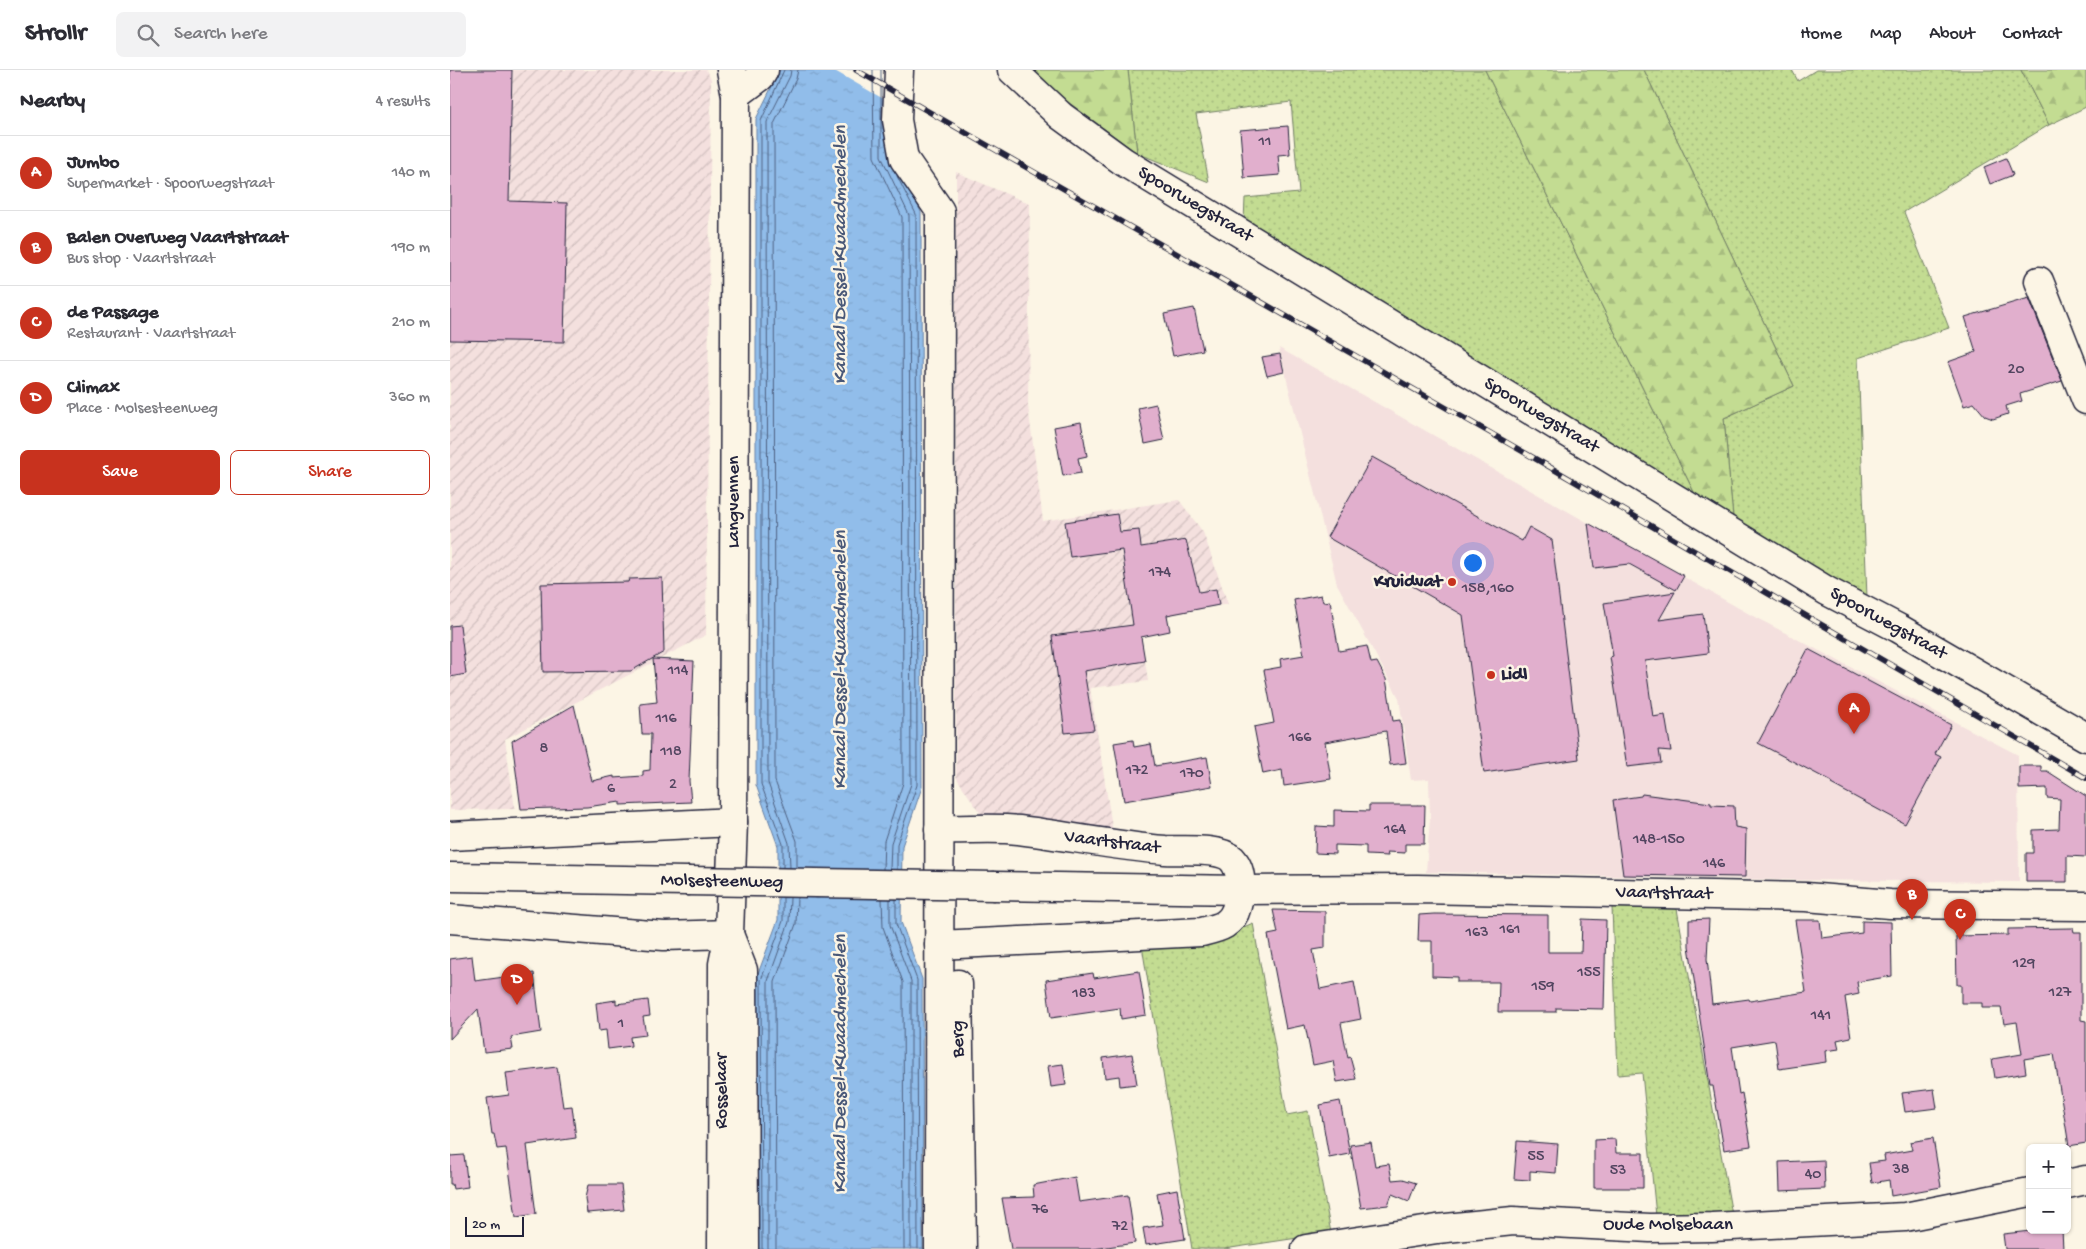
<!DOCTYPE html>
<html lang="en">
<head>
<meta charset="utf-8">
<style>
	:root { --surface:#fff; --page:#f2f2f3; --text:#2b2b33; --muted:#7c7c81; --line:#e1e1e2; --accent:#c8321e }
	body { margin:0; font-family:"Gochi Hand",sans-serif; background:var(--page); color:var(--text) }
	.controls { position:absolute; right:15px; bottom:15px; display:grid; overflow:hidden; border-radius:8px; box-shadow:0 1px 4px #0004 }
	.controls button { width:45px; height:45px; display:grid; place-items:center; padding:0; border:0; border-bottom:1px solid var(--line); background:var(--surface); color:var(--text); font:25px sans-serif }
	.scale { position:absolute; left:15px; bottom:12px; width:59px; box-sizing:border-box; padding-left:5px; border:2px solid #22223b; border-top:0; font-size:14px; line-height:18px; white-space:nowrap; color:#22223b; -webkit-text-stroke:4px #fcf5e5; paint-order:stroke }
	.you { position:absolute; left:1022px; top:492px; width:18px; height:18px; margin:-12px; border:4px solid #fff; border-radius:50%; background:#1a73e8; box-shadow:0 0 0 8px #1a73e833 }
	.badge { display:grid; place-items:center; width:32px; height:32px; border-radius:50%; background:var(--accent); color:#fff; font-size:16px; font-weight:700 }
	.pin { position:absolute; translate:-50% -41px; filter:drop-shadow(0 1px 2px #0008) }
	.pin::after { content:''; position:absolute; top:26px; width:18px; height:15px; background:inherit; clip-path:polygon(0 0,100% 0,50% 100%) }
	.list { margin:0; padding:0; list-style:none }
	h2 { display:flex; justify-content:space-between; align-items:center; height:65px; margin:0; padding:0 20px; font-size:21px }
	h2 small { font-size:16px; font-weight:400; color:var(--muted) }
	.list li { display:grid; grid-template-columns:32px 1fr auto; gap:15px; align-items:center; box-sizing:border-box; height:75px; padding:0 20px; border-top:1px solid var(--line) }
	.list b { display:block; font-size:19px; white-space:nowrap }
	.list p { margin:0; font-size:16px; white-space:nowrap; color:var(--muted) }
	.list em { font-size:16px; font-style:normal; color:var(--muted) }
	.actions { display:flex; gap:10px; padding:15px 20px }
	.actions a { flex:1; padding:11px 0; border:1px solid var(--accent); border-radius:8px; text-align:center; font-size:18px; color:var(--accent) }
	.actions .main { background:var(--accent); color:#fff }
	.icon { flex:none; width:28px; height:28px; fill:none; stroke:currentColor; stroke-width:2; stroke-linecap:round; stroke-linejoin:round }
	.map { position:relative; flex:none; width:1636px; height:1179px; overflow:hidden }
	header { display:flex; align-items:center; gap:30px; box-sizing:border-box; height:70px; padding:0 25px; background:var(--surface); border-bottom:1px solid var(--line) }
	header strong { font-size:24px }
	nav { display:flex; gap:28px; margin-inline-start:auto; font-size:18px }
	.search { width:350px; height:45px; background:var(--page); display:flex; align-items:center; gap:12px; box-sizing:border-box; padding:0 18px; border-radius:8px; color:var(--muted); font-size:19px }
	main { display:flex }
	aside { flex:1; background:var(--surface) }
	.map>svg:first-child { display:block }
</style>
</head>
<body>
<header>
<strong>Strollr</strong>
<div class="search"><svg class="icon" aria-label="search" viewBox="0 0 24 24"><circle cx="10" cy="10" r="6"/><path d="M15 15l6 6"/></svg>Search here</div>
<nav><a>Home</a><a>Map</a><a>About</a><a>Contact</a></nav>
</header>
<main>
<aside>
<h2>Nearby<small>4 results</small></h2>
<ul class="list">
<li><span class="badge">A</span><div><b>Jumbo</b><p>Supermarket · Spoorwegstraat</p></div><em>140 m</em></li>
<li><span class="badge">B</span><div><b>Balen Overweg Vaartstraat</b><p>Bus stop · Vaartstraat</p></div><em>190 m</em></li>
<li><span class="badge">C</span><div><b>de Passage</b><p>Restaurant · Vaartstraat</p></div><em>210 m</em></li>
<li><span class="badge">D</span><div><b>Climax</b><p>Place · Molsesteenweg</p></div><em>360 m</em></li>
</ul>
<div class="actions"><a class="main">Save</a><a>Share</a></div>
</aside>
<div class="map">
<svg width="1636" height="1179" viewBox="0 0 1636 1179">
	<defs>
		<pattern id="industrial-furrows" width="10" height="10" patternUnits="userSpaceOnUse" patternTransform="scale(1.25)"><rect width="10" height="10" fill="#f4e0de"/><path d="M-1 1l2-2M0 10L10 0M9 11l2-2" fill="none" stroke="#d1c0bf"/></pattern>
		<pattern id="grass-dots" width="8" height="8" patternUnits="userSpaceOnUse" patternTransform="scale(1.25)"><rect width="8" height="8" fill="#c3dc92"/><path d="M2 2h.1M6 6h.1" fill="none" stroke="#a7bc7f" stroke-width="1.8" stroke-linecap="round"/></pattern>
		<pattern id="forest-firs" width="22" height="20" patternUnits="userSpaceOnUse" patternTransform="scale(1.25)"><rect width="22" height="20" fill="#c3dc92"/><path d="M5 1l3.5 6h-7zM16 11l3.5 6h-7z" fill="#a7bc7f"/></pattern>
		<pattern id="water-ripples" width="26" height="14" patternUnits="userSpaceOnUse" patternTransform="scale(1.25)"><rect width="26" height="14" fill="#91bdea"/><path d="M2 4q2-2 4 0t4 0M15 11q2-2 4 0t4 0" fill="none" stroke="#7da2ca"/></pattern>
	</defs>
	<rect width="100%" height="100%" fill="#fcf5e5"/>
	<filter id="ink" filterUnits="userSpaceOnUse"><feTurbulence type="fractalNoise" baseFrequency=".02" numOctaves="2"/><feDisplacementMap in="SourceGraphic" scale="10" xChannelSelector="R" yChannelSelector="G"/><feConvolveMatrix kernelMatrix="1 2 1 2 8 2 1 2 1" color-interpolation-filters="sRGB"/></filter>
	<g filter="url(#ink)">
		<!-- built -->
		<polygon fill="#f4e0de" points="829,278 1301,545 1568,685 1569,812 1341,810 976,802 980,748 979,709 961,710 949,628 887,514"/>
		<!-- industrial -->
		<g fill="url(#industrial-furrows)">
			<polygon points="0,0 256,0 261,9 256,565 55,669 65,739 0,740"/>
			<polygon points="506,102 580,134 578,336 593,451 729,430 753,462 778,534 689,551 698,611 640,618 663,763 532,746 506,707"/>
		</g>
		<!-- grass -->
		<g fill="url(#grass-dots)" stroke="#727f66">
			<polygon points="678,0 1035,0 1246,426 794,152 795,128 849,123 841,32 746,44 759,112 687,83"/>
			<polygon points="1194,0 1342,0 1348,11 1366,0 1571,0 1599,55 1454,142 1499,258 1408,288 1417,528 1283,448 1274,348 1344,316"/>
			<polygon points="1162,837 1227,839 1282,1145 1206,1146 1192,1003 1168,1005"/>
			<polygon points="803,853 837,1045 858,1041 881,1163 774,1179 742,1179 692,876 778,864"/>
		</g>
		<!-- forest -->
		<g fill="url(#forest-firs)" stroke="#727f66">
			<polygon points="580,0 678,0 687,83 618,32"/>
			<polygon points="1035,0 1194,0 1344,316 1274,348 1283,448 1246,426"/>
			<polygon points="1571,0 1636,0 1636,37 1599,55"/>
		</g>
		<!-- water -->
		<polygon fill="url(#water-ripples)" stroke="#657fa4" points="330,0 442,0 442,83 471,142 472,717 452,776 451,852 472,909 473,1179 307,1179 306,909 328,850 328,776 306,715 306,49"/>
		<!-- pier -->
		<polygon fill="#fcf5e5" points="383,0 445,0 444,35"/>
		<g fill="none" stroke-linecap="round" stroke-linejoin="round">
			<!-- shore -->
			<g stroke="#4e6081" stroke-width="1">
				<polyline points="423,0 424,87 452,147 453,713 434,771 433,799"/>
				<polyline points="431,0 431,86 459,145 461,714 441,773 440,799"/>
				<polyline points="333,798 333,774 311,714 311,51 334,0"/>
				<polyline points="340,798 339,773 318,713 317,52 340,6 341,0"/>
				<polyline points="347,798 347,771 325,711 324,54 346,9 348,0"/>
				<polyline points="447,799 447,774 467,715 466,144 447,106"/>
				<polyline points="432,829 433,857 453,912 454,1179"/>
				<polyline points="440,829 440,855 461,911 461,1179"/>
				<polyline points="446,829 446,854 467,910 468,1179"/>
				<polyline points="312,1179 311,910 333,851 333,828"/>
				<polyline points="318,1179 318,911 339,852 340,828"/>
				<polyline points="326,1179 325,912 346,854 347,828"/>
			</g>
		</g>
		<!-- building -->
		<g fill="#e1afcd" stroke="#22223b">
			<polygon points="0,0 62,0 59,131 117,133 114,272 0,270"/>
			<polygon points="838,56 840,84 828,85 830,105 794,108 790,60"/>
			<polygon points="1556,88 1563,105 1540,114 1534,97"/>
			<polygon points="1579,228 1612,311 1570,324 1572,331 1556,336 1558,344 1543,349 1535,346 1524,333 1514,336 1498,292 1526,282 1515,247"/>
			<polygon points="744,238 753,280 723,286 714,244"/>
			<polygon points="830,284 834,302 817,306 812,287"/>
			<polygon points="706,334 714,370 695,374 688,338"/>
			<polygon points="631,352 637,386 628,388 631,403 613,406 604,357"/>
			<polygon points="922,387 1072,471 1079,457 1102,470 1129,689 1034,703 1013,545 877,467"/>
			<polygon points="667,444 670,462 689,460 691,477 736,470 749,522 766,519 769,535 717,545 720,561 691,567 695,591 634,601 644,660 615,663 602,566 683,555 672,480 620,487 615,452"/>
			<polygon points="1138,453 1234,506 1226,520 1179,494 1144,498"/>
			<polygon points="212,508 214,582 181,601 93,602 91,514 178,512 179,509"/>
			<polygon points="1225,522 1209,550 1253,544 1258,583 1195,591 1203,647 1215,645 1221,681 1209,680 1211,693 1177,697 1160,587 1163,586 1154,533"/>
			<polygon points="871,525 873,532 880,531 889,581 917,576 921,593 927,592 936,609 943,651 950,650 956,693 940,695 936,661 875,672 881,709 834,716 832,700 813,704 804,657 824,653 814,600 831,597 830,589 854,585 844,530"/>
			<polygon points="10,555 16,604 0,607 0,556"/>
			<polygon points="1358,579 1501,655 1485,684 1491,687 1455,754 1381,714 1382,712 1308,673"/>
			<polygon points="203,589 244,591 239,711 241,732 170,735 170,732 137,737 71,739 62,671 124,635 142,711 164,706 164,708 193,706 193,701 200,700 201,664 192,664 190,634 207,632"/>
			<polygon points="683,670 684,677 701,674 705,696 757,687 762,716 674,731 664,673"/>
			<polygon points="1569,696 1591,696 1591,701 1597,701 1636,726 1636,787 1617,786 1617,812 1576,812 1576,783 1583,783 1583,760 1609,759 1610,729 1597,728 1597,718 1569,719"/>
			<polygon points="1192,724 1261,733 1261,735 1284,736 1285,757 1296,759 1295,807 1173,805 1163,730 1191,726"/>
			<polygon points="919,735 975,735 974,774 955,774 955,783 937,782 938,786 916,785 916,776 885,775 885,784 865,783 866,756 884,757 884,740 919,741"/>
			<polygon points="823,840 875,841 875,878 863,880 870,919 904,912 911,949 891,953 898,988 900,987 906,1009 887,1012 883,991 863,995 855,955 836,959 818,865 828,863"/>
			<polygon points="984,844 1098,845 1098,882 1131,882 1132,849 1156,850 1154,939 1106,938 1106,942 1048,942 1049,912 1007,912 1007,907 982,906 982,871 968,871 969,845"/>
			<polygon points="1259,849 1257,889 1262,934 1299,929 1300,931 1356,922 1345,850 1370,850 1372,868 1412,863 1412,851 1441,852 1442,906 1407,912 1409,924 1395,927 1401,967 1387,970 1389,979 1375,981 1376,992 1329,999 1325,970 1282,977 1289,1024 1292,1023 1301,1076 1274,1080 1263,1016 1260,1016 1239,876 1239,850"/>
			<polygon points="1623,858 1624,862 1631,862 1631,950 1636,951 1636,1073 1619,1076 1604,984 1574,989 1576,1003 1545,1008 1542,989 1572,984 1567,952 1554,954 1551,938 1532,938 1532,933 1511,933 1511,915 1507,915 1506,866 1558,865 1558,859"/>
			<polygon points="22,886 25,911 84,903 91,962 61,967 63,979 34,982 28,939 0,969 0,889"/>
			<polygon points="689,901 696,945 671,949 670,938 601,948 596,910 643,903 644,908"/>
			<polygon points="166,930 166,934 198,930 200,946 193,947 196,965 180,967 181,976 158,979 156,960 149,961 146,933"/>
			<polygon points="682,984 687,1014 670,1016 669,1006 655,1008 653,988"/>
			<polygon points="613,994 616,1015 601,1017 598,996"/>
			<polygon points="107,997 113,1037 122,1036 126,1068 77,1075 86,1144 66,1147 56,1078 47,1079 44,1064 42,1064 37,1028 59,1025 56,1003"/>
			<polygon points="1484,1019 1487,1038 1455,1042 1452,1023"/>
			<polygon points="890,1031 900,1084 879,1088 870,1035"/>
			<polygon points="1483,1068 1491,1117 1441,1126 1439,1110 1422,1113 1419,1093 1435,1091 1434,1085 1462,1080 1460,1072"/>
			<polygon points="1165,1069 1166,1083 1193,1083 1193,1118 1144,1118 1144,1070"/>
			<polygon points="1067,1071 1108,1074 1106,1103 1080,1101 1080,1110 1064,1109"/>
			<polygon points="921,1072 925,1096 939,1094 942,1110 953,1109 966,1113 959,1131 942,1124 938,1135 911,1138 900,1075"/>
			<polygon points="14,1085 18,1117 3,1119 2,1114 0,1114 0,1086"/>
			<polygon points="1374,1090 1375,1119 1330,1121 1329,1092"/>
			<polygon points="625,1107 629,1132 678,1125 685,1173 643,1179 561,1179 552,1128 584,1127 583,1115"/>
			<polygon points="138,1115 171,1115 174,1140 137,1143 135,1128"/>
			<polygon points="727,1119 735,1169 696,1175 693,1158 713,1155 707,1123"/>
			<polygon points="1590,1160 1612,1160 1613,1179 1555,1179 1553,1164"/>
		</g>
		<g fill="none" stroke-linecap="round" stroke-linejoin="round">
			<!-- minor casing -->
			<g stroke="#22223b" stroke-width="31">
				<g id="minor">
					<polyline points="449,0 447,50 454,89 490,141 489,1179"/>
					<polyline points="562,0 611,46 674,92 1377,521 1448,558 1636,667"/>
					<polyline points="286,25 310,7 314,0"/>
					<polyline points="1589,211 1636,330"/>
					<polyline points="0,766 283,752"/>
					<polyline points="0,849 214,866 279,864"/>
					<polyline points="279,864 293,900 294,1179"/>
					<path d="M489 875 751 862C768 858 782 856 787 836 791 821 793 801 782 789 770 777 732 781 715 780 666 776 618 766 569 760 543 757 516 760 489 759"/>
					<polyline points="508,914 512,1179"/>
					<polyline points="1617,1114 1636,1110"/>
					<polyline points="272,1179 273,894 279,864 283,752 286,25 281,0"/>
					<polyline points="856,1179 987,1159 1063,1151 1200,1158 1262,1157 1455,1147 1580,1122"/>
				</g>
			</g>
			<!-- major casing -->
			<g stroke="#22223b" stroke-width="31">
				<g id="major">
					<polyline points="0,807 237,811"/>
					<polyline points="545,816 791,820 967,819 1356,827 1440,834 1636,836"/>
				</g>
			</g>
			<!-- minor -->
			<use href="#minor" stroke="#fcf5e5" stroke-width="28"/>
			<!-- major -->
			<use href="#major" stroke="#fcf5e5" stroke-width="28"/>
			<!-- rail casing -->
			<g stroke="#22223b" stroke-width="5.5">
				<polyline id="rail" points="406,0 1098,396 1636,708"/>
			</g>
			<!-- rail -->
			<use href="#rail" stroke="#fcf5e5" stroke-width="4" stroke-dasharray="11" stroke-linecap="butt"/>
			<!-- major-bridge casing -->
			<g stroke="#22223b" stroke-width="31" stroke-linecap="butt">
				<polyline id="major-bridge" points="237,811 545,816"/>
			</g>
			<!-- major-bridge -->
			<use href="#major-bridge" stroke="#fcf5e5" stroke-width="28"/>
		</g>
	</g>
	<!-- markers -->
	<g fill="#c8321e" stroke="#fcf5e5" stroke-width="2">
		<circle cx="1002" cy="512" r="5"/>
		<circle cx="1041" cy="605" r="5"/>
	</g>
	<g text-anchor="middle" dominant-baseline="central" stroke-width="5" stroke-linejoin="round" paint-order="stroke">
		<!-- number labels -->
		<g font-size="16" fill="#524560">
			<text x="815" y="72">11</text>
			<text x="1566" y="300">20</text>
			<text x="710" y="503">174</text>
			<text x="1038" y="519">158,160</text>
			<text x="228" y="601">114</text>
			<text x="216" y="649">116</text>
			<text x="850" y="668">166</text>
			<text x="94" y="679">8</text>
			<text x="221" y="682">118</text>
			<text x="687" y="701">172</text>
			<text x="742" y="704">170</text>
			<text x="223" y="715">2</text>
			<text x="161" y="719">6</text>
			<text x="945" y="760">164</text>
			<text x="1209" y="770">148-150</text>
			<text x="1264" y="794">146</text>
			<text x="1060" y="860">161</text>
			<text x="1027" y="863">163</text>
			<text x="1574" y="894">129</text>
			<text x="1139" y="903">155</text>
			<text x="1093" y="917">159</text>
			<text x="1610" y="923">127</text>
			<text x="634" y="924">183</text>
			<text x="1371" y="946">141</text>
			<text x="171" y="954">1</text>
			<text x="1086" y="1087">55</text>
			<text x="1451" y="1100">38</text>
			<text x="1168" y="1101">53</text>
			<text x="1363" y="1105">40</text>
			<text x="590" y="1140">76</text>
			<text x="670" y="1157">72</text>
		</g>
		<!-- street labels -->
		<g font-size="19" fill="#22223b" stroke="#fcf5e5">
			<text transform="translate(745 135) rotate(31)">Spoorwegstraat</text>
			<text transform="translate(1091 346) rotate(31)">Spoorwegstraat</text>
			<text transform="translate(284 432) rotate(-90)">Langvennen</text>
			<text transform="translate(1438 554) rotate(29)">Spoorwegstraat</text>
			<text transform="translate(662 773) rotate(7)">Vaartstraat</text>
			<text transform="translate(272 812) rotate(1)">Molsesteenweg</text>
			<text transform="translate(1214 824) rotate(1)">Vaartstraat</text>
			<text transform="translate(509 969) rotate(-91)">Berg</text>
			<text transform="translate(272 1021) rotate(-90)">Rosselaar</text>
			<text x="1218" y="1155">Oude Molsebaan</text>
		</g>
		<!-- poi labels -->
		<g font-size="19" font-weight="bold" fill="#22223b" stroke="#fcf5e5" text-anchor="end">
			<text x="992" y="512">Kruidvat</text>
			<text x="1051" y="605" text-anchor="start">Lidl</text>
		</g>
		<!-- water labels -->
		<g font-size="20" font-style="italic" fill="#495878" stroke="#fcf5e5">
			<text transform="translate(391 185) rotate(-90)">Kanaal Dessel-Kwaadmechelen</text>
			<text transform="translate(391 590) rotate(-90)">Kanaal Dessel-Kwaadmechelen</text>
			<text transform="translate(391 994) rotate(-90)">Kanaal Dessel-Kwaadmechelen</text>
		</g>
	</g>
</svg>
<div class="controls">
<button>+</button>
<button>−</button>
</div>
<div class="scale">20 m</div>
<div class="you"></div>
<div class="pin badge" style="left:1404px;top:664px">A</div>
<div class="pin badge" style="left:1462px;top:850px">B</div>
<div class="pin badge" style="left:1510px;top:870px">C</div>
<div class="pin badge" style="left:67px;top:935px">D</div>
</div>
</main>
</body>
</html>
